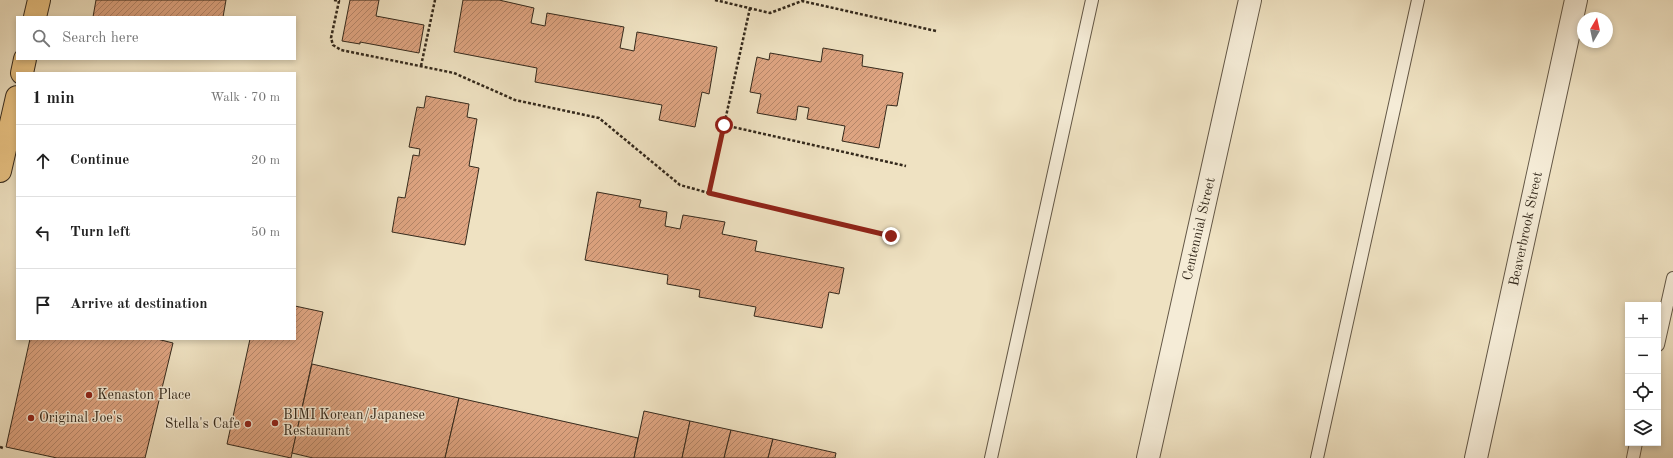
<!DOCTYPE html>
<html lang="en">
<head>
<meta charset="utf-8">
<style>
	:root { --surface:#fff; --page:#f6f6f6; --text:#222; --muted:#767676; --line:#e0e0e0 }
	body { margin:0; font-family:"Old Standard TT",serif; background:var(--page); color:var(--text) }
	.controls { position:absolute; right:12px; bottom:12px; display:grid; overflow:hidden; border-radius:0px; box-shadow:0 2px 6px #0003 }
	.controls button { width:36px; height:36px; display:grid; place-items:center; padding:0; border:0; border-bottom:1px solid var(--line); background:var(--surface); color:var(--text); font:20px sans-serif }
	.compass { position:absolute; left:1577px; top:12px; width:36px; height:36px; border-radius:50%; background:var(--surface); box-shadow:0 2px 6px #0003; rotate:9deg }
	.stop { position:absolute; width:12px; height:12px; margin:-9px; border:3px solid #8f2418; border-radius:50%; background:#fff }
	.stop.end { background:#8f2418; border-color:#fff; box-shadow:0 1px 4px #0008 }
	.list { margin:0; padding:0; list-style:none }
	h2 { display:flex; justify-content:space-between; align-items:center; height:52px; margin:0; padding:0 16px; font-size:17px }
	h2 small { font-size:13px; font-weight:400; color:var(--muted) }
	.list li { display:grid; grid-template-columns:26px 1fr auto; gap:12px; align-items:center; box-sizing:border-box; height:72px; padding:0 16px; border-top:1px solid var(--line) }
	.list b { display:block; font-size:15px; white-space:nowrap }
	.list em { font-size:13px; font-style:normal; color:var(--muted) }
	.icon { flex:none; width:22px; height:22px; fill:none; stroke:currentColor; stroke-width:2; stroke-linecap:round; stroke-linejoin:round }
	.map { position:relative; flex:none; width:1673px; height:458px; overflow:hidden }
	.search { position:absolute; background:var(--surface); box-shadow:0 2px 6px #0003; left:16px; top:16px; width:280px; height:44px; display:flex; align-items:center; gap:10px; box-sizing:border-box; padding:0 14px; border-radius:0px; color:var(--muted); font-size:15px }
	.panel { position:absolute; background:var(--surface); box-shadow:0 2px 6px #0003; left:16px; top:72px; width:280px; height:268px; border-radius:0px }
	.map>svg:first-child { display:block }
</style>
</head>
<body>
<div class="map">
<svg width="1673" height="458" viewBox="0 0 1673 458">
	<defs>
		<pattern id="building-hatch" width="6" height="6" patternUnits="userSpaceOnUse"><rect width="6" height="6" fill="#dea481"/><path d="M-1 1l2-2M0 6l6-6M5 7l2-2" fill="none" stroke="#b58669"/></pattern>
	</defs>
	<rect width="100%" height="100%" fill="#efe2c2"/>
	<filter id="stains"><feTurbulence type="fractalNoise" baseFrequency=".005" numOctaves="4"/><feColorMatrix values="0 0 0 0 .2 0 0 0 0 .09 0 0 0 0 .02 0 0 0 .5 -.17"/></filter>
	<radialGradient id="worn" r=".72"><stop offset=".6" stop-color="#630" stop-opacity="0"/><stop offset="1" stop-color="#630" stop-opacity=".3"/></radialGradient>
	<!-- building -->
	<g fill="url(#building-hatch)" stroke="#34291c">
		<polygon points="96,0 226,0 223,17 93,17"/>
		<polygon points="350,0 379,0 376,16 424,25 419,53 360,42 360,44 342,41"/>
		<polygon points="463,0 499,0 534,8 531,23 545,26 547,13 624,27 620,48 634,51 637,32 717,47 709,94 702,92 695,127 659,120 662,105 535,82 537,68 454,52"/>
		<polygon points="823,48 863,55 862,66 903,73 897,106 887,105 879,148 842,141 845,126 807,119 809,108 798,106 796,120 757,113 761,94 750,92 757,57 769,60 770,53 821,62"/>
		<polygon points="426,96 469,104 467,117 477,119 469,166 479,168 465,245 392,232 398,197 405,198 413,155 419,156 420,149 409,147 417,107 424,108"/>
		<polygon points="597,192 641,200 639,207 667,212 665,226 680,229 683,215 725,222 722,234 757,241 755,251 844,268 839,294 829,292 822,328 754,316 756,307 699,297 700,290 667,284 668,275 585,260"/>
		<polygon points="295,306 323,312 291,458 227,444 250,339 295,339"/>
		<polygon points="30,339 157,339 173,343 145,458 57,458 6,447"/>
		<polygon points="312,364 459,398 445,458 313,458 292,453"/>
		<polygon points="459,398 638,438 634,458 445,458"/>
		<polygon points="644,411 690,421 682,458 634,458"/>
		<polygon points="690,421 731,430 724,458 682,458"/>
		<polygon points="731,430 773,439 768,458 724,458"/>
		<polygon points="773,439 836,453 835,458 768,458"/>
	</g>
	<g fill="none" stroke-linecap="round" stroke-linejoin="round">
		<!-- service casing -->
		<g stroke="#635746" stroke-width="14">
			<g id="service">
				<polyline points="1658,345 1673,278"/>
				<polyline points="991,458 1092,0"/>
				<polyline points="1317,458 1418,0"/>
				<polyline points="1633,458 1636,443"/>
			</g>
		</g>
		<!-- minor casing -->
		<g stroke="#635746" stroke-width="24">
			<g id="minor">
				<polyline points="1148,458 1250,0"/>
				<polyline points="1476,458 1576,0"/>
			</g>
		</g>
		<!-- primary casing -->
		<g stroke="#34291c" stroke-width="24">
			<g id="primary">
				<polyline points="35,17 39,0"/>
				<polyline points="22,73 25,59"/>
				<polyline points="0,171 17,97"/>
			</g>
		</g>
		<!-- path -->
		<g stroke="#34291c" stroke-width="2.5" stroke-dasharray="3 2" stroke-linecap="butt">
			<polyline points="334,0 339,1 331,38 333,45 341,50 454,73 515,100 599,118 680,185 709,193"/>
			<polyline points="715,0 770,13 802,1 936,31"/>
			<polyline points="750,8 709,193 891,236"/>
			<polyline points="421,66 435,0"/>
			<polyline points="724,125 906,166"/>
			<polyline points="0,447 3,448"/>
		</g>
		<!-- service -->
		<use href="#service" stroke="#f5ecd7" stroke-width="12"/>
		<!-- minor -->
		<use href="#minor" stroke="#f5ecd7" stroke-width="22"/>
		<!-- primary -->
		<use href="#primary" stroke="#e8c181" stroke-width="22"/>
	</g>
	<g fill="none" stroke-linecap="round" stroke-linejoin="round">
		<!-- route -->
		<polyline stroke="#8f2418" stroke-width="5" points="724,125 709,193 891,236"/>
	</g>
	<!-- markers -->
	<g fill="#8f2418" stroke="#f5ecd7" stroke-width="1.5">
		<circle cx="89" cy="395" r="4"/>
		<circle cx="31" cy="418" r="4"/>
		<circle cx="275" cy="423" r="4"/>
		<circle cx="248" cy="424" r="4"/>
	</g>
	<g text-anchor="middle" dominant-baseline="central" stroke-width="3" stroke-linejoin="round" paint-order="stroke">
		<!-- street labels -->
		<g font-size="14" fill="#34291c" stroke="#f5ecd7">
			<text transform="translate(1199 229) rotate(-77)">Centennial Street</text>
			<text transform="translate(1526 229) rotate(-78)">Beaverbrook Street</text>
		</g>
		<!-- poi labels -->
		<g font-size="14" fill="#34291c" stroke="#f5ecd7" text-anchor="start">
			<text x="97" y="395">Kenaston Place</text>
			<text x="283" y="415">BIMI Korean/Japanese<tspan x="283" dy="16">Restaurant</tspan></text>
			<text x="39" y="418">Original Joe's</text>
			<text x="240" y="424" text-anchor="end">Stella's Cafe</text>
		</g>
	</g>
	<rect width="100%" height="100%" filter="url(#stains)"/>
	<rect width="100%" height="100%" fill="url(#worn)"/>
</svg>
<div class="controls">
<button>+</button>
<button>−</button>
<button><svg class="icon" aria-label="locate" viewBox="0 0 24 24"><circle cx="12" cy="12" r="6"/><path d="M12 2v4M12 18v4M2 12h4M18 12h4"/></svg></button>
<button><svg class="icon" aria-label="layers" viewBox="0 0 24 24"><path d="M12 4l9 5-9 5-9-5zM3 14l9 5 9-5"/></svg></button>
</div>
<svg class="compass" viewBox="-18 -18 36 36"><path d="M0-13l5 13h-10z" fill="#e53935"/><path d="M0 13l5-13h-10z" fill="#767676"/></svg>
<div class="stop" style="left:724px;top:125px"></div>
<div class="stop end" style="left:891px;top:236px"></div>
<div class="search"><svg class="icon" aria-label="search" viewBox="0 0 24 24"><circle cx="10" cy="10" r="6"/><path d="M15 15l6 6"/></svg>Search here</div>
<section class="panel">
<h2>1 min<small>Walk · 70 m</small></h2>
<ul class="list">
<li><svg class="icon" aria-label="ahead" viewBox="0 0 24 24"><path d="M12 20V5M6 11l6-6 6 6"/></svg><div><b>Continue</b></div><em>20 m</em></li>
<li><svg class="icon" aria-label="left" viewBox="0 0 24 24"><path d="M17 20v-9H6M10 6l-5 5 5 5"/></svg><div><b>Turn left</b></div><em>50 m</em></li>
<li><svg class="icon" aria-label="arrive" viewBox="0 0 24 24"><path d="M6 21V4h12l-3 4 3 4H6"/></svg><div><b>Arrive at destination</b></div></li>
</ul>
</section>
</div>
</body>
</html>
